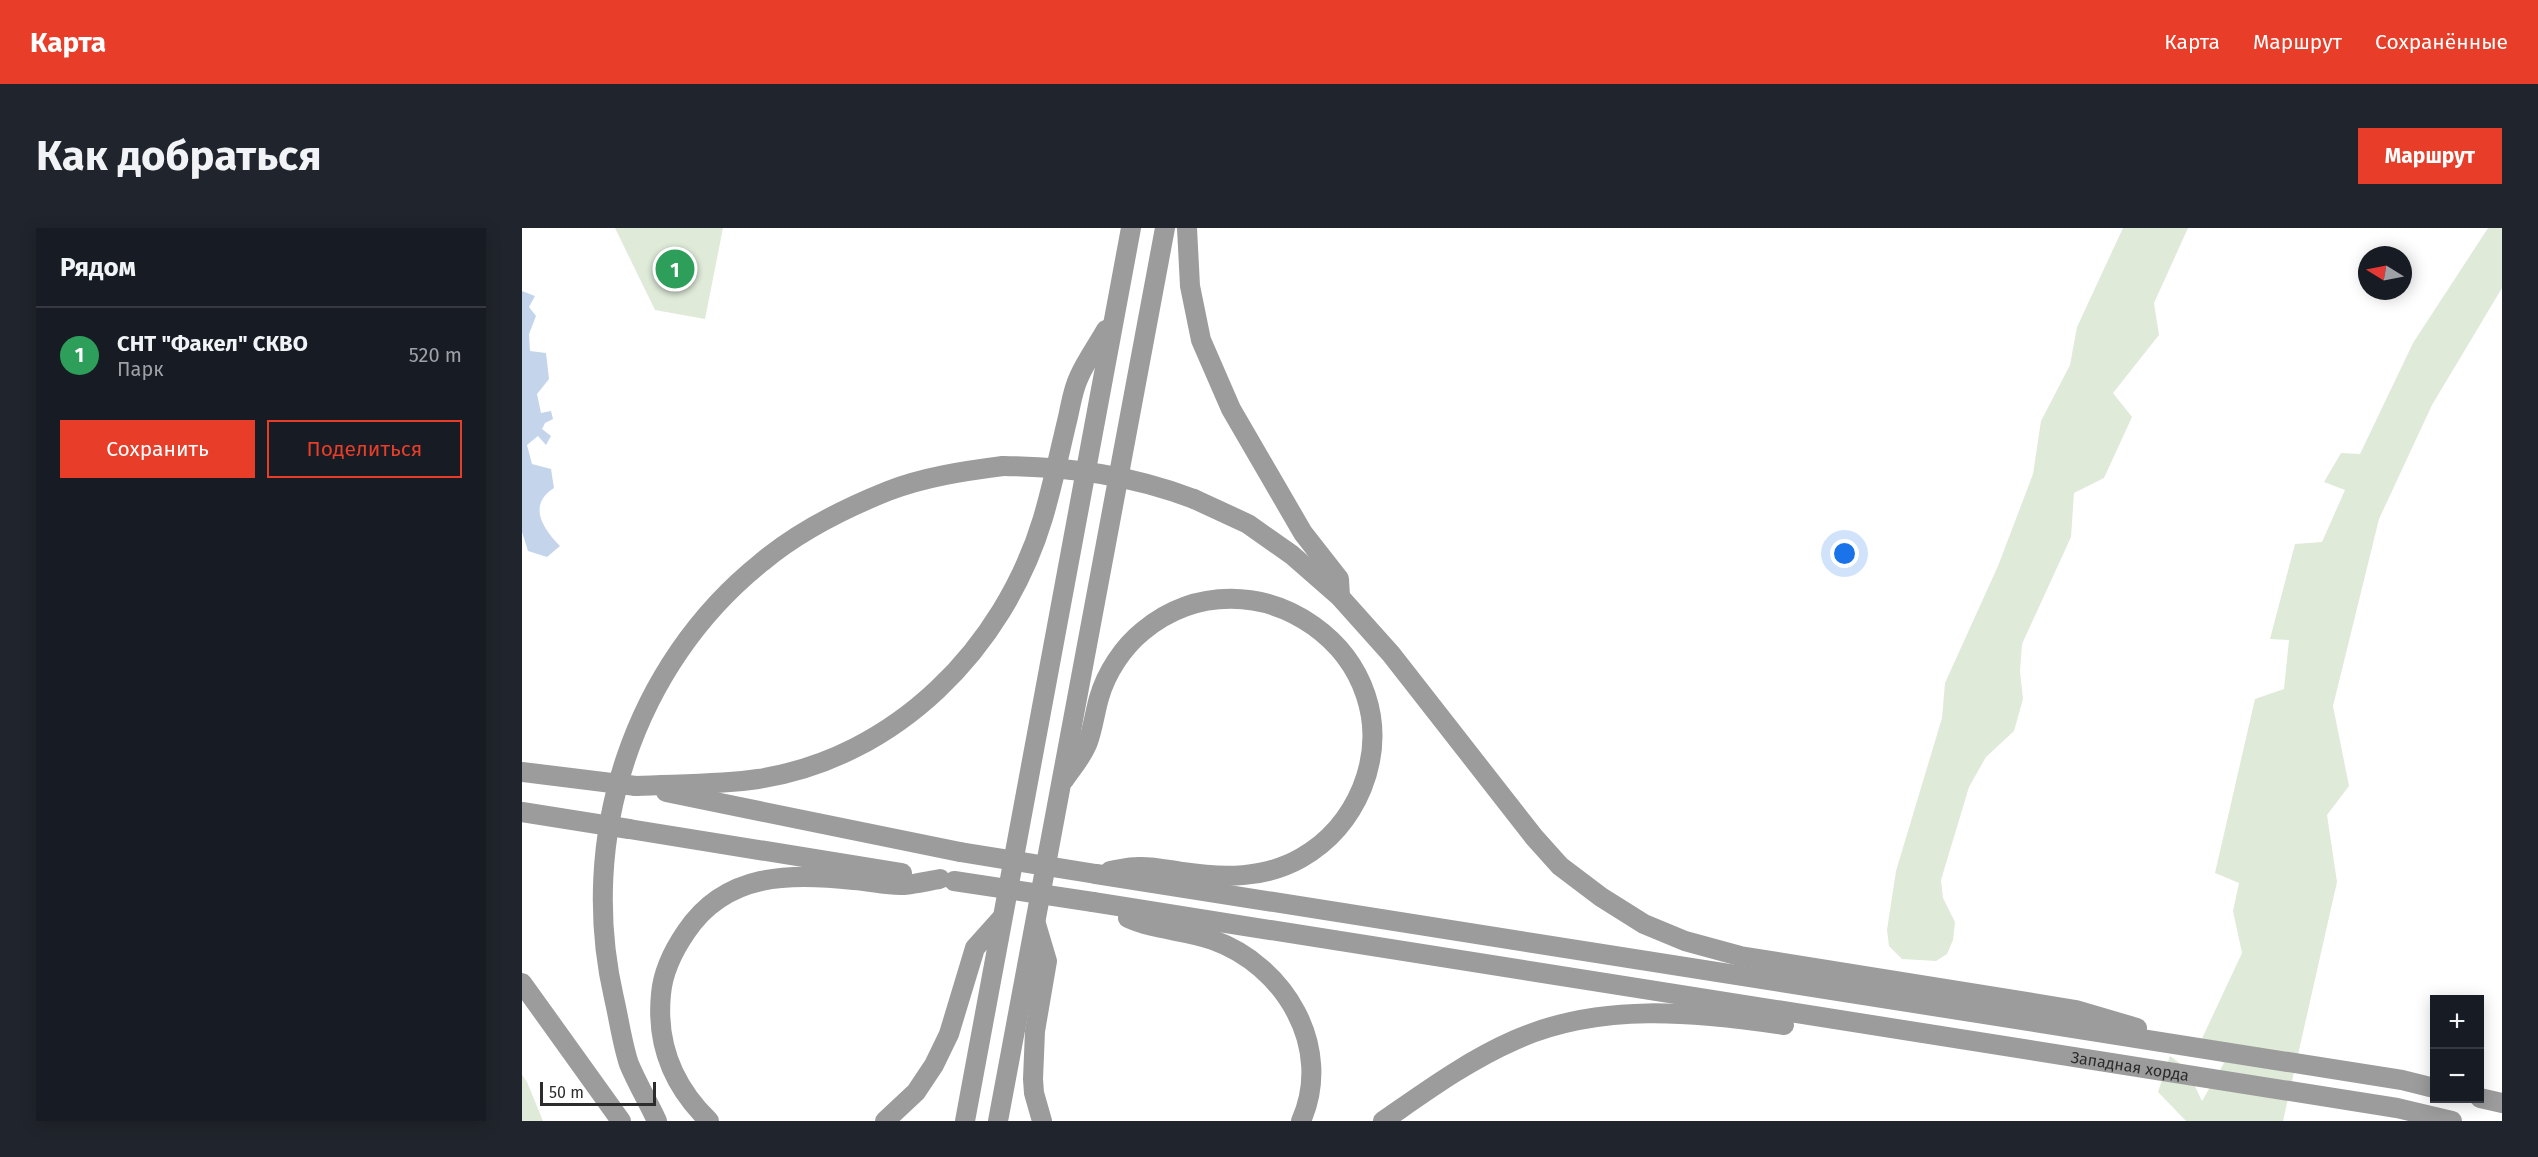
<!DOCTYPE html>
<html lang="ru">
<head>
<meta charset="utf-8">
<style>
	:root { --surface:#171b24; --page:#20242c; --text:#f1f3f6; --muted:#9ea1a6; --line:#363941; --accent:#e83e29 }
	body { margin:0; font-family:"Fira Sans",sans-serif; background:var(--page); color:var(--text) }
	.controls { position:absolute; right:18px; bottom:18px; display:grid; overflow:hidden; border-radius:0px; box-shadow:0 3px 15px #0003 }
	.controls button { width:54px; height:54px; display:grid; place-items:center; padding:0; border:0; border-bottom:2px solid var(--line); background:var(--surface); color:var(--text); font:30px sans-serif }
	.compass { position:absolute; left:1836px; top:18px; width:54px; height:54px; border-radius:50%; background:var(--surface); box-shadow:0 3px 15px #0003; rotate:280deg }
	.scale { position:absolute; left:18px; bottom:15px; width:116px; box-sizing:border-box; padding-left:6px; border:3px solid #2c2c2c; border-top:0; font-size:16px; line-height:21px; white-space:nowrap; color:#2c2c2c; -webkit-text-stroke:4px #fff; paint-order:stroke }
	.you { position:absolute; left:1323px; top:326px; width:21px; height:21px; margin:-15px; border:4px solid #fff; border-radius:50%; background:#1a73e8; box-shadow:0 0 0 9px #1a73e833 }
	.badge { display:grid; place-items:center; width:39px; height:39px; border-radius:50%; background:var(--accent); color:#fff; font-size:20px; font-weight:700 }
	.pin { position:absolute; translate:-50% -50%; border:3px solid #fff; box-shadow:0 2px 6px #0006 }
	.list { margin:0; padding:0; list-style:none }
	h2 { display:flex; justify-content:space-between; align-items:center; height:78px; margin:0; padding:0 24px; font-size:26px }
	h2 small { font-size:20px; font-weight:400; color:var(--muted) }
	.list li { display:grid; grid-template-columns:39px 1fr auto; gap:18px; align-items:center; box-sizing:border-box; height:96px; padding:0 24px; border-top:2px solid var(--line) }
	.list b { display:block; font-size:22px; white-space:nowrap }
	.list p { margin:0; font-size:20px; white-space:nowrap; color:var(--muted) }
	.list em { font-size:20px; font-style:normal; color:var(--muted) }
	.actions { display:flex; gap:12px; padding:18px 24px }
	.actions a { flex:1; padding:14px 0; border:2px solid var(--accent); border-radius:0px; text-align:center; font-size:21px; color:var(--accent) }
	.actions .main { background:var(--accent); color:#fff }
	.map { position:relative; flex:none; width:1980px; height:893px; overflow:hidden; border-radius:0px }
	header { display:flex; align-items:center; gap:36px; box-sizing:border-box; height:84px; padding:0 30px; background:var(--accent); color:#fff }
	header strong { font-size:28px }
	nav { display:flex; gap:33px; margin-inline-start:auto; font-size:21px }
	.intro { display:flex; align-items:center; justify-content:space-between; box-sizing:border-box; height:144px; padding:0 36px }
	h1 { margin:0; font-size:42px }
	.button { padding:15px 27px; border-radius:0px; background:var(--accent); color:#fff; font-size:21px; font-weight:700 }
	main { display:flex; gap:36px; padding:0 36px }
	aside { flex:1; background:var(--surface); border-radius:0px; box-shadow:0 3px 15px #0003 }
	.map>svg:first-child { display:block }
</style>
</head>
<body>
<header>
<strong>Карта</strong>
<nav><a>Карта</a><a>Маршрут</a><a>Сохранённые</a></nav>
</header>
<div class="intro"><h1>Как добраться</h1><a class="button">Маршрут</a></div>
<main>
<aside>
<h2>Рядом<small></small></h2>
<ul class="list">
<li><span class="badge" style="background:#2e9e5b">1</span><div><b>СНТ &quot;Факел&quot; СКВО</b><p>Парк</p></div><em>520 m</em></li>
</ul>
<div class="actions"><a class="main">Сохранить</a><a>Поделиться</a></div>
</aside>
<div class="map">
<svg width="1980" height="893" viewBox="0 0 1980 893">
	<rect width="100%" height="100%" fill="#fff"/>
	<!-- green -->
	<g fill="#dfead9">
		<polygon points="93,0 201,0 183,91 133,82"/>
		<polygon points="1601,0 1666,0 1632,75 1637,107 1591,165 1610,189 1582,250 1552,265 1549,309 1500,416 1498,443 1501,471 1492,503 1464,529 1447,559 1419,652 1421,670 1433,694 1431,712 1425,726 1414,733 1380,731 1367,718 1365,702 1374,643 1420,490 1423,455 1476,338 1511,246 1519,193 1548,137 1555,99"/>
		<polygon points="1966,0 1980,0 1980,60 1910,177 1857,291 1811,478 1827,558 1805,587 1815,654 1761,893 1664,893 1636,864 1648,828 1664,840 1680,873 1702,835 1676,819 1720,725 1711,683 1717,655 1693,645 1733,471 1762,461 1767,412 1748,411 1773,316 1800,314 1823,262 1802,254 1819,225 1838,226 1891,115"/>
		<polygon points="0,847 5,854 21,893 0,893"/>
	</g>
	<!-- water -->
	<path fill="#c4d5eb" d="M0 63 13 68 7 79 14 88 7 106 8 123 24 125 27 151 15 166 19 185 29 183 31 191 23 195 20 201 29 208 24 217 16 208 5 217 10 236 29 241 32 260C5 277 21 301 38 318L25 329 6 323 0 304Z"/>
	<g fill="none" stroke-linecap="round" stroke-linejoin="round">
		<!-- trunk -->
		<g stroke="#9c9c9c" stroke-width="20">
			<polyline points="665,0 668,58 679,112 709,181 781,305 817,351 818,369"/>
			<polyline points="672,271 726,296 770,327 818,369 869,426 1012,609 1038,638 1079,669 1122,696 1163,713 1218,728 1554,782 1615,800"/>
			<path d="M542 552C550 540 561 528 566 514 571 500 573 484 577 470 584 445 601 419 621 403 731 313 893 427 840 560 828 589 807 614 779 630 742 651 701 650 660 644 646 642 630 638 615 639 606 639 597 642 588 643"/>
			<path d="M114 558C154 556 196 557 236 551 374 530 482 420 521 290 531 256 538 222 546 189 549 176 551 161 557 149 564 133 575 118 584 102"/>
			<polyline points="144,564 438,624"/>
			<polyline points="107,601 380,645"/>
			<polyline points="574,646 1880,852 1912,860"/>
			<path id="s1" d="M571 674 1875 880 1930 893"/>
			<path d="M606 690C632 702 663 702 691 712 762 737 812 819 779 893"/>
			<polyline points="514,696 525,733 513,803 511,851 512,865 520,893"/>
			<polyline points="0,755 99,893"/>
			<polyline points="1958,870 1980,875"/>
			<path d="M135 893C126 874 115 855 107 836 100 815 97 791 92 770 55 610 111 437 240 334 277 303 321 281 366 263 402 249 442 243 481 238"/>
			<path d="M187 893C151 858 134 816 139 766 141 743 151 723 164 704 204 644 269 645 332 652 348 653 366 658 382 657 394 656 406 653 418 651"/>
			<polyline points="363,893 394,864 412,837 427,806 453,720 479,691"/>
			<polyline points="443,893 609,0"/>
			<polyline points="476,893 643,0"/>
			<path d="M861 893C903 864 945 833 993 812 1078 774 1173 784 1262 797"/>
		</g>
		<!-- trunk-bridge -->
		<g stroke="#9c9c9c" stroke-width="20">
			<path d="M481 238C548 239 609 247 672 271"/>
			<polyline points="0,544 114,558"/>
			<polyline points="0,584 107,601"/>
			<polyline points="438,624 574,646"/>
			<polyline points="432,653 571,674"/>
		</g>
	</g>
	<g text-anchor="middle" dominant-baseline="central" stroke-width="6" stroke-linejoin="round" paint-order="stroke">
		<!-- street labels -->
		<g font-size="16" fill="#2c2c2c" stroke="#fff">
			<text stroke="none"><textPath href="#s1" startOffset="1050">Западная хорда</textPath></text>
		</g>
	</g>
</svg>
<div class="controls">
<button>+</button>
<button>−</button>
</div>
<svg class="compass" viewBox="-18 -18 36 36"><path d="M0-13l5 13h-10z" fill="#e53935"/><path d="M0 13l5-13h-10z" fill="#9ea1a6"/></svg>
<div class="scale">50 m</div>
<div class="you"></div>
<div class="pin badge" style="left:153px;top:41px;background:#2e9e5b">1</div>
</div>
</main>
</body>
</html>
